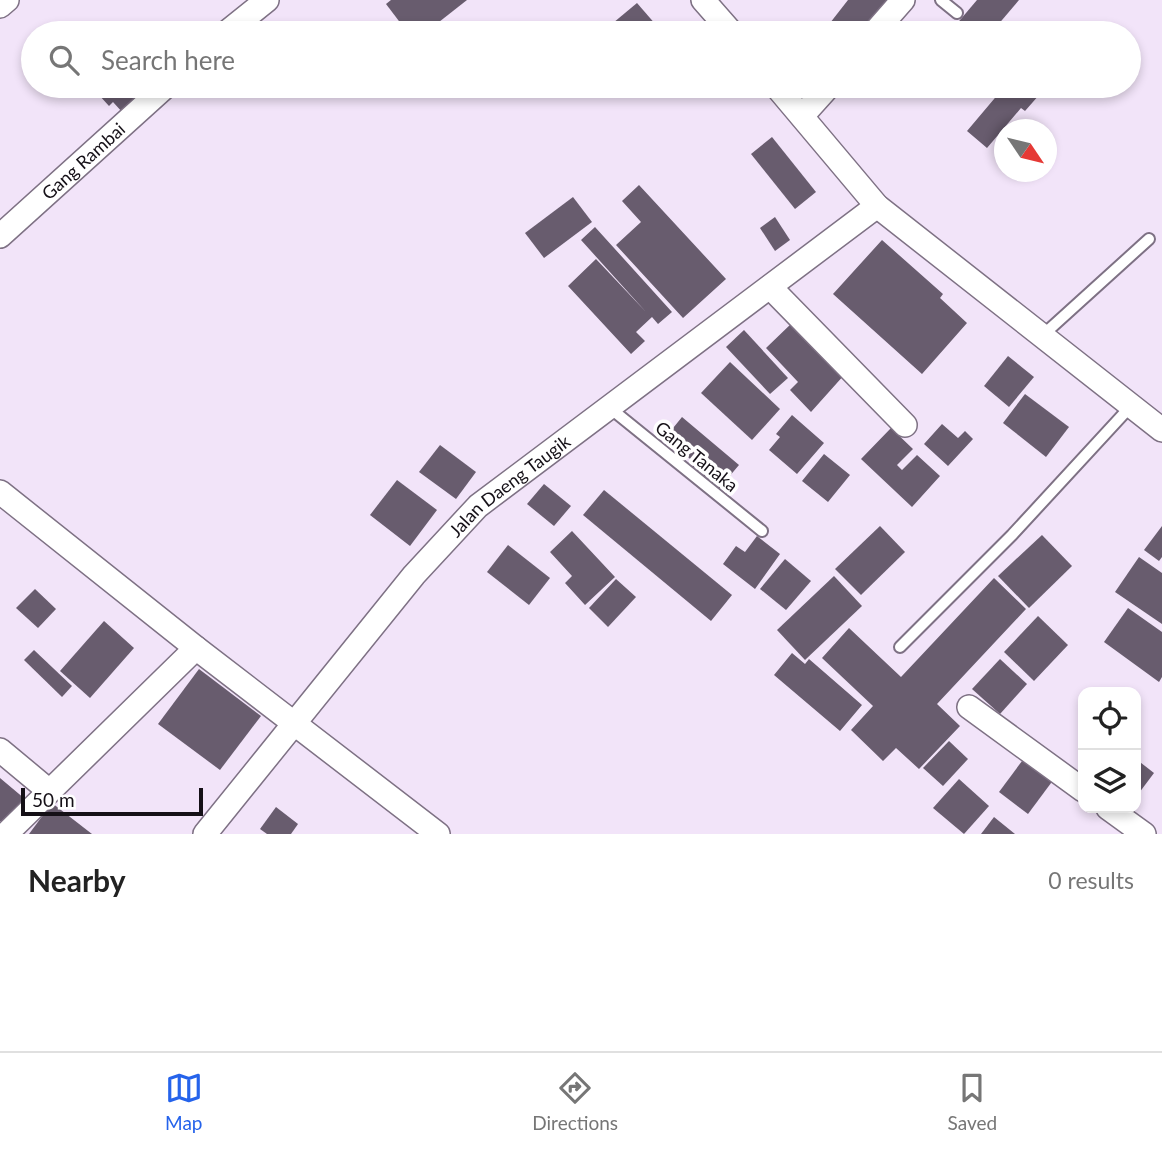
<!DOCTYPE html>
<html lang="en">
<head>
<meta charset="utf-8">
<style>
	:root { --surface:#fff; --page:#f2f2f2; --text:#222; --muted:#767676; --line:#e0e0e0; --accent:#2563eb }
	body { margin:0; font-family:Lato,sans-serif; background:var(--page); color:var(--text) }
	.controls { position:absolute; right:21px; bottom:21px; display:grid; overflow:hidden; border-radius:14px; box-shadow:0 4px 10px #0003 }
	.controls button { width:63px; height:63px; display:grid; place-items:center; padding:0; border:0; border-bottom:2px solid var(--line); background:var(--surface); color:var(--text); font:35px sans-serif }
	.compass { position:absolute; left:994px; top:119px; width:63px; height:63px; border-radius:50%; background:var(--surface); box-shadow:0 4px 10px #0003; rotate:125deg }
	.scale { position:absolute; left:21px; bottom:18px; width:182px; box-sizing:border-box; padding-left:7px; border:4px solid #151017; border-top:0; font-size:19px; line-height:24px; white-space:nowrap; color:#151017; -webkit-text-stroke:5px #fff; paint-order:stroke }
	.list { margin:0; padding:0; list-style:none }
	h2 { display:flex; justify-content:space-between; align-items:center; height:91px; margin:0; padding:0 28px; font-size:30px }
	h2 small { font-size:23px; font-weight:400; color:var(--muted) }
	.icon { flex:none; width:38px; height:38px; fill:none; stroke:currentColor; stroke-width:2; stroke-linecap:round; stroke-linejoin:round }
	.map { position:relative; flex:none; width:1162px; height:834px; overflow:hidden }
	.search { position:absolute; background:var(--surface); box-shadow:0 4px 10px #0003; left:21px; right:21px; top:21px; height:77px; display:flex; align-items:center; gap:18px; box-sizing:border-box; padding:0 24px; border-radius:38px; color:var(--muted); font-size:26px }
	.sheet { height:217px; background:var(--surface) }
	nav { display:flex; justify-content:space-around; align-items:center; box-sizing:border-box; height:98px; border-top:2px solid var(--line); background:var(--surface); font-size:19px; color:var(--muted) }
	nav a { display:grid; justify-items:center; gap:4px }
	nav .on { color:var(--accent) }
	.map>svg:first-child { display:block }
</style>
</head>
<body>
<div class="map">
<svg width="1162" height="834" viewBox="0 0 1162 834">
	<rect width="100%" height="100%" fill="#f2e4f9"/>
	<!-- building -->
	<g fill="#685c6e">
		<polygon points="391,0 467,0 425,33 408,33 386,4"/>
		<polygon points="848,0 893,0 866,33 842,33 830,23"/>
		<polygon points="977,0 1019,0 991,33 949,33"/>
		<polygon points="637,3 663,33 601,33"/>
		<polygon points="99,86 153,86 123,113 113,102 109,106 99,95 103,91"/>
		<polygon points="1005,86 1047,86 1025,111 1021,108 987,148 967,131"/>
		<polygon points="772,137 816,192 795,209 751,154"/>
		<polygon points="639,185 726,279 683,318 616,245 641,222 622,201"/>
		<polygon points="573,197 592,222 544,258 525,233"/>
		<polygon points="775,217 790,240 775,251 760,228"/>
		<polygon points="595,227 672,312 658,324 652,317 636,332 645,341 631,354 568,286 596,259 646,312 581,240"/>
		<polygon points="882,240 943,294 940,298 967,323 922,374 833,294"/>
		<polygon points="793,322 845,374 811,412 790,390 798,382 766,348"/>
		<polygon points="744,330 788,378 770,394 726,347"/>
		<polygon points="1008,356 1034,377 1009,407 984,386"/>
		<polygon points="730,362 780,409 752,440 701,393"/>
		<polygon points="1025,394 1069,427 1046,457 1003,423"/>
		<polygon points="792,415 824,443 797,474 769,450 780,437 776,434"/>
		<polygon points="682,417 739,465 717,491 690,468 695,463 665,438"/>
		<polygon points="942,424 958,438 965,431 973,439 948,466 924,444"/>
		<polygon points="891,428 913,449 897,465 902,470 917,455 940,476 912,507 861,459"/>
		<polygon points="440,445 476,472 456,499 419,472"/>
		<polygon points="824,454 850,475 828,502 802,481"/>
		<polygon points="397,480 437,510 410,546 370,515"/>
		<polygon points="544,484 571,506 554,526 527,504"/>
		<polygon points="604,490 732,595 711,621 583,515"/>
		<polygon points="880,526 905,552 861,595 835,569"/>
		<polygon points="1162,526 1162,557 1159,561 1144,550"/>
		<polygon points="572,531 615,577 585,605 565,583 572,576 550,552"/>
		<polygon points="1042,535 1072,566 1029,608 998,576"/>
		<polygon points="757,536 780,554 755,589 723,564 736,546 745,552"/>
		<polygon points="508,545 550,578 529,605 487,572"/>
		<polygon points="1139,557 1162,573 1162,624 1115,592"/>
		<polygon points="785,559 811,581 786,610 760,589"/>
		<polygon points="834,576 862,606 805,660 777,630"/>
		<polygon points="994,578 1026,609 937,704 960,726 919,769 896,748 883,761 851,730 873,706 822,658 849,628 901,677"/>
		<polygon points="616,579 636,597 608,627 589,608"/>
		<polygon points="35,589 56,609 38,628 16,608"/>
		<polygon points="1128,608 1162,632 1162,677 1159,682 1104,642"/>
		<polygon points="1038,616 1068,645 1034,681 1004,652"/>
		<polygon points="104,621 134,648 90,698 60,671"/>
		<polygon points="34,650 72,686 62,697 24,660"/>
		<polygon points="792,653 805,664 809,659 862,705 840,731 774,675"/>
		<polygon points="1000,659 1027,684 1000,714 972,689"/>
		<polygon points="199,669 261,716 220,770 158,724"/>
		<polygon points="949,741 968,759 943,786 923,768"/>
		<polygon points="1025,757 1054,779 1028,814 999,792"/>
		<polygon points="1136,759 1154,773 1136,797"/>
		<polygon points="0,778 25,799 16,810 9,828 0,821"/>
		<polygon points="959,779 989,806 964,834 933,808"/>
		<polygon points="52,803 92,834 29,834"/>
		<polygon points="276,807 298,824 291,834 267,834 260,829"/>
		<polygon points="994,817 1015,834 981,834"/>
	</g>
	<g fill="none" stroke-linecap="round" stroke-linejoin="round">
		<!-- service casing -->
		<g stroke="#7e7184" stroke-width="14">
			<g id="service">
				<polyline points="941,0 957,13"/>
				<polyline points="1043,335 1149,239"/>
				<polyline points="610,408 762,531"/>
				<polyline points="900,647 1012,535 1130,407"/>
			</g>
		</g>
		<!-- minor casing -->
		<g stroke="#7e7184" stroke-width="26">
			<g id="minor">
				<polyline points="703,0 732,33"/>
				<polyline points="0,6 7,0"/>
				<polyline points="226,33 267,0"/>
				<polyline points="874,33 903,0"/>
				<polyline points="776,86 877,206 1162,430"/>
				<polyline points="802,116 829,86"/>
				<path id="s1" d="M0 236 166 86"/>
				<polyline points="770,287 905,425"/>
				<polyline points="0,492 196,648 438,834"/>
				<polyline points="969,707 1083,790"/>
				<polyline points="0,750 48,790"/>
				<polyline points="1108,808 1144,834"/>
				<polyline points="6,834 196,648"/>
				<path id="s2" d="M205 834 414 575 478 506 877 206"/>
			</g>
		</g>
		<!-- service -->
		<use href="#service" stroke="#fff" stroke-width="10"/>
		<!-- minor -->
		<use href="#minor" stroke="#fff" stroke-width="23"/>
	</g>
	<g text-anchor="middle" dominant-baseline="central" stroke-width="7" stroke-linejoin="round" paint-order="stroke">
		<!-- street labels -->
		<g font-size="18" fill="#151017" stroke="#fff">
			<text stroke="none"><textPath href="#s1" startOffset="112">Gang Rambai</textPath></text>
			<text transform="translate(697 456) rotate(39)">Gang Tanaka</text>
			<text stroke="none"><textPath href="#s2" startOffset="464">Jalan Daeng Taugik</textPath></text>
		</g>
	</g>
</svg>
<div class="controls">
<button><svg class="icon" aria-label="locate" viewBox="0 0 24 24"><circle cx="12" cy="12" r="6"/><path d="M12 2v4M12 18v4M2 12h4M18 12h4"/></svg></button>
<button><svg class="icon" aria-label="layers" viewBox="0 0 24 24"><path d="M12 4l9 5-9 5-9-5zM3 14l9 5 9-5"/></svg></button>
</div>
<svg class="compass" viewBox="-18 -18 36 36"><path d="M0-13l5 13h-10z" fill="#e53935"/><path d="M0 13l5-13h-10z" fill="#767676"/></svg>
<div class="scale">50 m</div>
<div class="search"><svg class="icon" aria-label="search" viewBox="0 0 24 24"><circle cx="10" cy="10" r="6"/><path d="M15 15l6 6"/></svg>Search here</div>
</div>
<section class="sheet">
<h2>Nearby<small>0 results</small></h2>
<ul class="list">
</ul>
</section>
<nav>
<a class="on"><svg class="icon" aria-label="map" viewBox="0 0 24 24"><path d="M3 6l6-2 6 2 6-2v14l-6 2-6-2-6 2zM9 4v14M15 6v14"/></svg>Map</a>
<a><svg class="icon" aria-label="directions" viewBox="0 0 24 24"><path d="M12 3l9 9-9 9-9-9zM9 14v-3h6M13 9l2 2-2 2"/></svg>Directions</a>
<a><svg class="icon" aria-label="saved" viewBox="0 0 24 24"><path d="M7 4h10v16l-5-4-5 4z"/></svg>Saved</a>
</nav>
</body>
</html>
